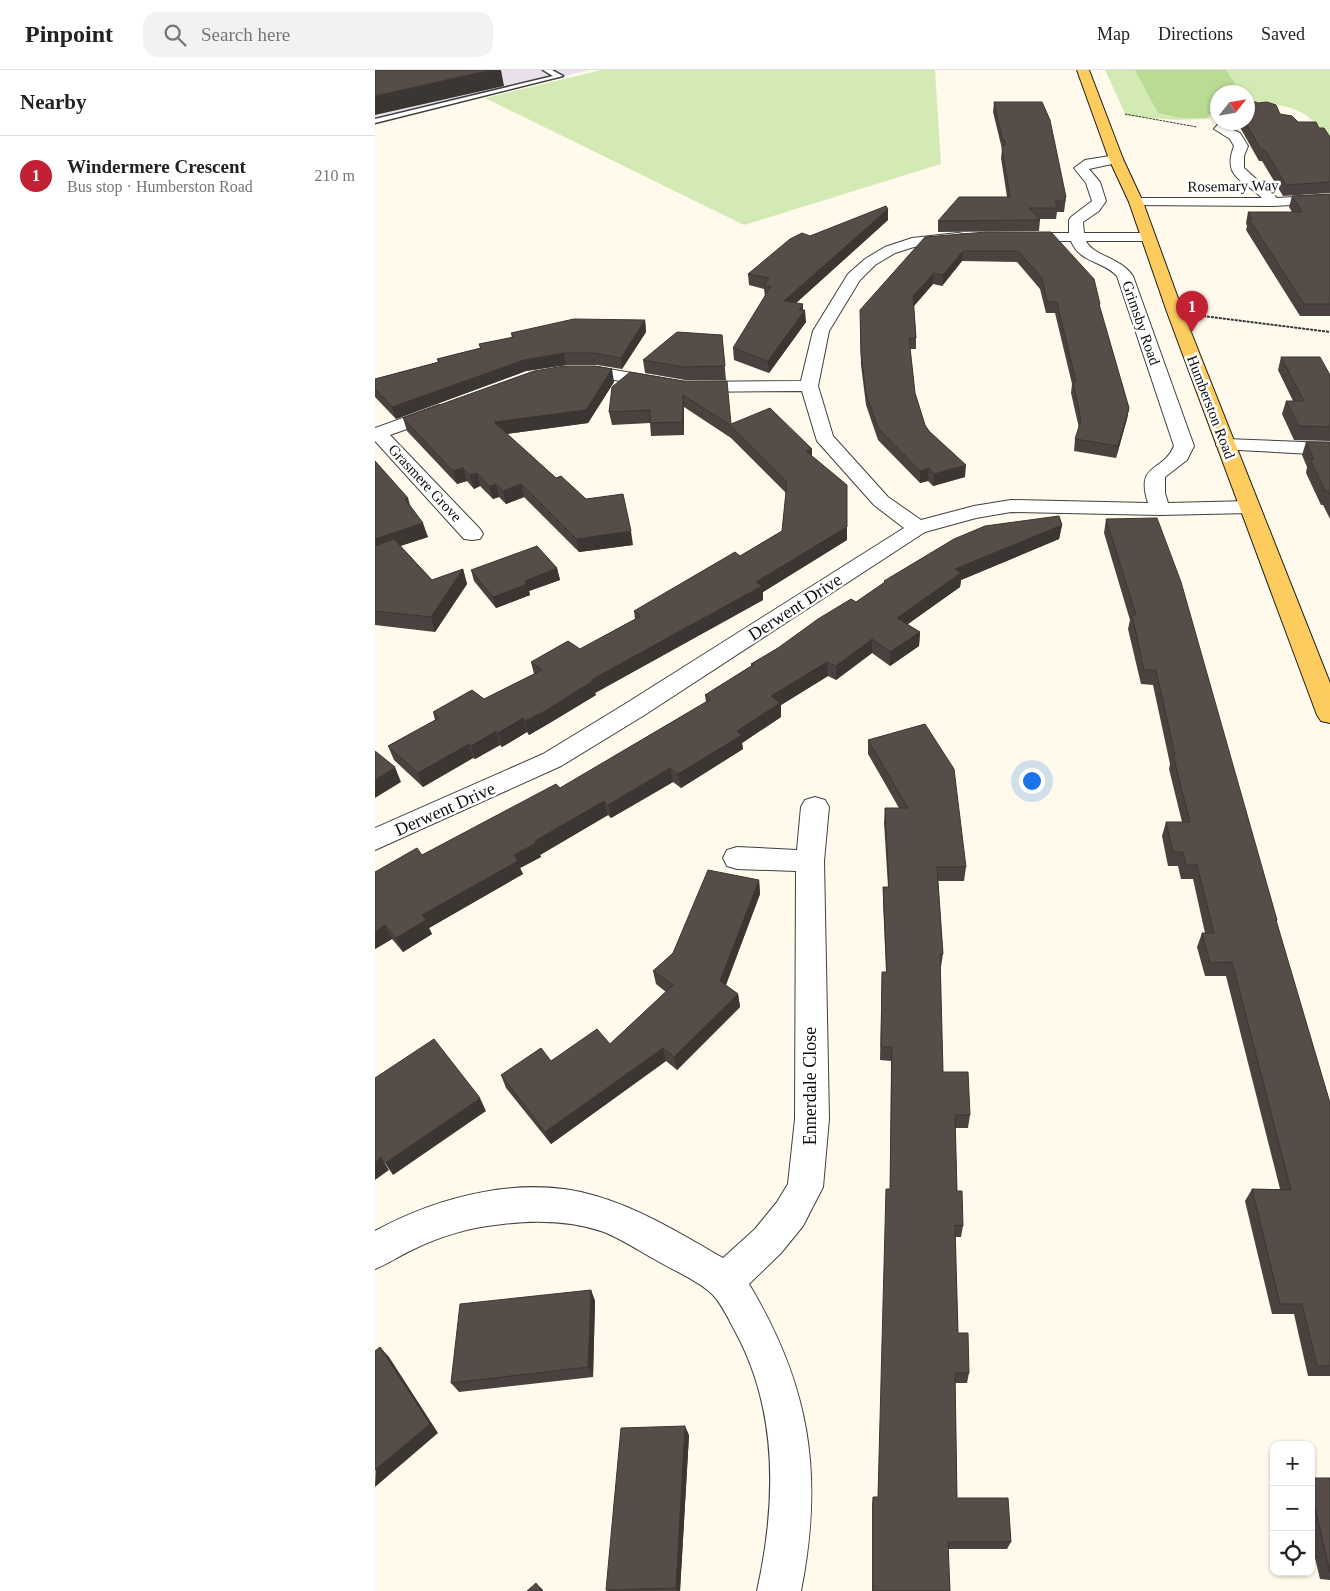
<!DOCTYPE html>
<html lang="en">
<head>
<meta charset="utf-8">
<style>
	:root { --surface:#fff; --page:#f2f2f2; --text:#222; --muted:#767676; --line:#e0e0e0; --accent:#c12132 }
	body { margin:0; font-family:"Times New Roman",serif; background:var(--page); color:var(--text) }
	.controls { position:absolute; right:15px; bottom:15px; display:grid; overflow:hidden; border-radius:10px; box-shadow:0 1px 4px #0004 }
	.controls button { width:45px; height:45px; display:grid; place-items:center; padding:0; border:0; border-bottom:1px solid var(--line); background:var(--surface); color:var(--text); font:25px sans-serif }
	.compass { position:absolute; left:835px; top:15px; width:45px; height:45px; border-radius:50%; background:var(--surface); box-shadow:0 1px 4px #0004; rotate:59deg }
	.you { position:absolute; left:656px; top:710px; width:18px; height:18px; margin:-12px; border:4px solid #fff; border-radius:50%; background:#1a73e8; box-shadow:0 0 0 8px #1a73e833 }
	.badge { display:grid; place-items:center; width:32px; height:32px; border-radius:50%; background:var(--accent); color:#fff; font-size:16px; font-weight:700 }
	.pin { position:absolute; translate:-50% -41px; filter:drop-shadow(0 1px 2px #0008) }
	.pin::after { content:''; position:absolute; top:26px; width:18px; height:15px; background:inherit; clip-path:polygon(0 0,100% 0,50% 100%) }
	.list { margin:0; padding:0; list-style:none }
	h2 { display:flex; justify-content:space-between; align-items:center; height:65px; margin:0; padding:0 20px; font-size:21px }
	h2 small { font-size:16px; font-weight:400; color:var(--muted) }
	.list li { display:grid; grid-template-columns:32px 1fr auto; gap:15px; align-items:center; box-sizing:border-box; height:80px; padding:0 20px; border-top:1px solid var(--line) }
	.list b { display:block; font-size:19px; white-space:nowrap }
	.list p { margin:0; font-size:16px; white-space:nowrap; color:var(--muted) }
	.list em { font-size:16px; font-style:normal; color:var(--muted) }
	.icon { flex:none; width:28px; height:28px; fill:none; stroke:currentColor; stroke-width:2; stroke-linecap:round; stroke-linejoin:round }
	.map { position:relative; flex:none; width:955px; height:1521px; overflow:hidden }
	header { display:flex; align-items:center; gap:30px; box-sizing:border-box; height:70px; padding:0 25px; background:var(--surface); border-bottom:1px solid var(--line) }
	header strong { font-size:24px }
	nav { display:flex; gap:28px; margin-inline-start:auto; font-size:18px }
	.search { width:350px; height:45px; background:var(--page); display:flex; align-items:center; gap:12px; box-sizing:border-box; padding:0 18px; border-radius:15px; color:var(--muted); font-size:19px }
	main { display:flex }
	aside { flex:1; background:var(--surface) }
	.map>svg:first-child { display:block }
</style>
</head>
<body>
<header>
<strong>Pinpoint</strong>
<div class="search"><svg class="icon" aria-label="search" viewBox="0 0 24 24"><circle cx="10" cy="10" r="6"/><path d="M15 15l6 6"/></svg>Search here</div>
<nav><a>Map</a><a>Directions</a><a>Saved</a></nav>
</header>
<main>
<aside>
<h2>Nearby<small></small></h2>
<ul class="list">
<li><span class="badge">1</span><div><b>Windermere Crescent</b><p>Bus stop · Humberston Road</p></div><em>210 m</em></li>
</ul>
</aside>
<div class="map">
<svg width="955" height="1521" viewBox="0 0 955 1521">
	<rect width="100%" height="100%" fill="#fffaec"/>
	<!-- industrial -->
	<polygon fill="#eae0ec" points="0,0 214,0 0,53"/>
	<!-- green -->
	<g fill="#d4eab5">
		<polygon points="226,0 560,0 566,94 369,155 110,28"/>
		<path d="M730 0H955V68H948C945 63 942 55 938 51 923 35 893 33 873 33L872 22H842V36L834 49 802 50 751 46Z"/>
	</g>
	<!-- forest -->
	<polygon fill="#b9db94" points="760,0 851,0 865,22 842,22 842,36 831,48 806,48 783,43"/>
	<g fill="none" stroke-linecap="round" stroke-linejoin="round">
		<!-- service casing -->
		<g stroke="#404040" stroke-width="3">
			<polygon id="service" points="168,0 177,0 188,6 0,53 0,49 178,6"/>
		</g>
		<!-- minor casing -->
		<g stroke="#404040" stroke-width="2">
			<g id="minor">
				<path d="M845 52H856L857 54 854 58 865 63 873 76 869 86V98L902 128 955 125V133L898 136 756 135 754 132 756 129 761 128H887C868 109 847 108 859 76L855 69 839 59Z"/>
				<path d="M741 85 746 86 748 89 746 92 714 99 725 112 731 131 724 141 708 152 709 163H772L777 164 779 167 777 170 772 171H711C718 186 745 187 758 206L819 376 812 390 790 407V423L793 433 875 431 882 433 885 437 882 441 875 443 785 445 636 442 601 448 550 462 268 646 186 696 0 780V758L168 684 250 634 529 458 499 435 442 371 427 321 310 322 222 307 195 306 192 302 195 298 222 297 310 312 426 311 438 261 473 204 490 189 510 177 537 168 583 163 588 164 590 167 588 170 539 177 520 183 500 195 485 210 454 261 443 316 458 366 513 427 546 450 599 436 636 430 773 433C760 392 788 403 799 376L742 206C727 190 706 194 696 171H643L638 170 636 167 638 164 643 163H694V150L696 147 717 131 711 113 699 98 710 90Z"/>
				<polygon points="64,335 71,337 73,341 71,345 15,365 105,459 108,464 105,469 97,470 89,469 0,371 0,358"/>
				<polygon points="851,369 955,373 955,385 844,379 841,375 844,371"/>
				<path d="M440 727 450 730 454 737 449 791 454 1049 448 1117 428 1156 406 1183 374 1214C435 1316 449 1404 426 1521H382C401 1435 404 1343 361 1263 354 1250 347 1234 337 1224 321 1209 297 1200 279 1189 263 1180 246 1169 229 1162 197 1151 161 1150 128 1154 96 1157 65 1166 37 1180 24 1186 13 1194 0 1199V1161C64 1126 149 1104 221 1126 266 1139 308 1165 348 1188L380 1159 402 1132 413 1114 420 1049 421 801 362 799 352 796 348 788 352 780 362 777 422 780 426 737 430 730Z"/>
			</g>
		</g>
		<!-- primary casing -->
		<g stroke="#1e1e1e" stroke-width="2">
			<polygon id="primary" points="702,0 714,0 748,89 768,132 808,242 955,613 955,653 946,651 942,645 792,242 754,132 734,89"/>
		</g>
		<!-- path-far1 -->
		<polyline stroke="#2f2f2f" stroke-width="1" stroke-dasharray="2.5 1" stroke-linecap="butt" points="750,44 822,57"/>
		<!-- path -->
		<polyline stroke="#2f2f2f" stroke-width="2" stroke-dasharray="3 1" stroke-linecap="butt" points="828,246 955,262"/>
		<!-- service -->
		<use href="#service" fill="#fff" fill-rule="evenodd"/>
		<!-- minor -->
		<use href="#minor" fill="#fff" fill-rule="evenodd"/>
		<!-- primary -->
		<use href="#primary" fill="#fdcc5e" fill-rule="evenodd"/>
	</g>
	<!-- wall -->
	<g fill="#4a423f">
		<polygon points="619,32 691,127 689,142 682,142 681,149 664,149 665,150 664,161 563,162 563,151 632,127 626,88 627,79 618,42"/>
		<polygon points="905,44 923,52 944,58 955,67 955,123 908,126 887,91 884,91 862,52 872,52"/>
		<polygon points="955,124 955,246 925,246 871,160 872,156 871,153 873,142 917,142 914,137 917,126"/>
		<polygon points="513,139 513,150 421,233 428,240 431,252 394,303 359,290 358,278 390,227 389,219 374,215 373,204 435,166"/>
		<polygon points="676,162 725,234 725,238 754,338 752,349 741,388 699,381 700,369 704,358 696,323 697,314 680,243 671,243 665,219 642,192 587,191 567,216 558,214 539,236 541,268 541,279 535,279 540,323 550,355 554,361 590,407 558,416 553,411 545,413 503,370 491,335 486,295 485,251 550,167"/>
		<polygon points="270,250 271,262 247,299 222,295 191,295 151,301 21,349 0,327 0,309 63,292 62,289 105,278 104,274 137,268 136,263"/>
		<polygon points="347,265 351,310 310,310 270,303 268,290"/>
		<polygon points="906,287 955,305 955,371 919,370 907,344 911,331 918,331 903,300"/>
		<polygon points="308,311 356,354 437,386 472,470 388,522 388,530 220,623 221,625 173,654 154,665 152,662 127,677 125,675 100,689 98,688 48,717 19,690 13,676 60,650 58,642 109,629 159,604 156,592 205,579 260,549 259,541 365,486 407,461 411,423 356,368 309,337 309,365 276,366 275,353 237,355 234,342"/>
		<polygon points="239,312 213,353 132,364 181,408 258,475 204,482 149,427 131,434 124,427 118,429 105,416 99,419 92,411 82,414 32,361 28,348"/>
		<polygon points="931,372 955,372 955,449 948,435 946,435 931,403 932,397 927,385"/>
		<polygon points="0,391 35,436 53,467 25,476 57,510 88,499 92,514 60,562 0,555"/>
		<polygon points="731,449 902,850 901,852 955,1033 955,1306 933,1306 919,1244 897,1244 870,1131 877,1119 905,1119 851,906 830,906 822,877 827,863 830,863 818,809 806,809 803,796 793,796 787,766 791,752 807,752 794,699 795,694 778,615 766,614 753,559 755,550 729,463"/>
		<polygon points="687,455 684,469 586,510 585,517 532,554 545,562 544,576 515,596 497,583 461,610 453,606 406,635 406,647 367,673 368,679 306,718 298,712 236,748 233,745 165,785 166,787 145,798 148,804 54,858 57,864 28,882 17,869 0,879 0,802 47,785 185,718 331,632 330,625 376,596 376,594 481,532 509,513 509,511"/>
		<polygon points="182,498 185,510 154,521 155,525 121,538 99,511 96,500"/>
		<polygon points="493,670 591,797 589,811 563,811 568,884 566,897 565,897 568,1002 595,1045 593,1058 580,1058 582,1121 588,1156 586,1167 580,1167 583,1263 594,1303 592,1313 580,1313 582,1428 636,1472 632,1479 573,1479 575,1521 497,1521 497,1435 498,1427 503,1427 515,1119 516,991 505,990 507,902 511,902 508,831 508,817 513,817 509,752 510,738 524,738 493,684"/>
		<polygon points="384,810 385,824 351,915 363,924 365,937 302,1000 291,991 176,1074 131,1018 126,1005 235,974 291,922 281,914 278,901"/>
		<polygon points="216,1220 220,1231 218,1307 84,1322 76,1313"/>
		<polygon points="314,1365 305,1521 232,1521 231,1520"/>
		<polygon points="936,1408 955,1408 955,1510 945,1509 936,1471"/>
	</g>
	<!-- shaded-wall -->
	<g fill="#3c3633">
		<polygon points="115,0 126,0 129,16 0,45 0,26"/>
		<polygon points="513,139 513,150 410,243 409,231"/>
		<polygon points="588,181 587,191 567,216 568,205"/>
		<polygon points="559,203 558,214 538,237 538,226"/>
		<polygon points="428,234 428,243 430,240 431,252 394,303 393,291"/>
		<polygon points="270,250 271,262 247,299 246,288"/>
		<polygon points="189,283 191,295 151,301 21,349 17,337 149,290"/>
		<polygon points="237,299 239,312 213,353 123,365 119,352"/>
		<polygon points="308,325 309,337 309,365 308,352"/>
		<polygon points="754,338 752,349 741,388 743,376"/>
		<polygon points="437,379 437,392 431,381"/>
		<polygon points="591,395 590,407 558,416 559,404"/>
		<polygon points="88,398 92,411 82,414 78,401"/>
		<polygon points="554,398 553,411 545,413 545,401"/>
		<polygon points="102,403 105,416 99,419 95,405"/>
		<polygon points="121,414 124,427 118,429 114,416"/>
		<polygon points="146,414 149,427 131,434 128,421"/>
		<polygon points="472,415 472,470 388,522 388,530 220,623 221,625 173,654 154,665 150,651 216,610 381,512"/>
		<polygon points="33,428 37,442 30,429"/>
		<polygon points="48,453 53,467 4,483 0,473 0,469"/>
		<polygon points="687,455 684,469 586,510 585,517 522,562 522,548 580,499"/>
		<polygon points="256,461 258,475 204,482 201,469"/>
		<polygon points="182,498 185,510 154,521 155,525 121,538 118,527 150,511"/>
		<polygon points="88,499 92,514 60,562 56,547"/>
		<polygon points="545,562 544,576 515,596 515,582"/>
		<polygon points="497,569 497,583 461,610 461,596"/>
		<polygon points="452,592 453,606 406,635 406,647 367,673 368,679 306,718 303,704 362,661 396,626"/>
		<polygon points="148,648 152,662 127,677 123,663"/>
		<polygon points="121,661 125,675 100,689 96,676"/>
		<polygon points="94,674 98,688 48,717 43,703"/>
		<polygon points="20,697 26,712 0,728 0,710"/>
		<polygon points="295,698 298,712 236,748 233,735"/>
		<polygon points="229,731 233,745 165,785 166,787 145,798 148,804 54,858 57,864 28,882 21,868 47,845 160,771"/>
		<polygon points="384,810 385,824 347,925 345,911"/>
		<polygon points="10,855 17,869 0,879 0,862"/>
		<polygon points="363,924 365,937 302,1000 299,987"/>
		<polygon points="288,978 291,991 176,1074 170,1062"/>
		<polygon points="105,1028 111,1041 18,1105 10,1093"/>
		<polygon points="6,1087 14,1100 0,1110 0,1092"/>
		<polygon points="216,1220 220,1231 218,1307 213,1297"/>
		<polygon points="5,1277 14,1287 63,1363 0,1417"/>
		<polygon points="310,1356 314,1365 305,1521 302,1521 301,1518"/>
		<polygon points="161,1513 168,1520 168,1521 166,1521"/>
	</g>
	<!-- building -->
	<g fill="#564d49" stroke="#3c3633">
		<polygon points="0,0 115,0 0,26"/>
		<polygon points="872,29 883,33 892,32 901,35 905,44 917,46 923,52 941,52 944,58 949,58 955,67 955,112 911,115 890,80 886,80 870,52 872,52"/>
		<polygon points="619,32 667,32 675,50 691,127 689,127 690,131 680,131 683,138 654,138 665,150 563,151 584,127 635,127 627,78 631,73 627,68"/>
		<polygon points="955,124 955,234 929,234 874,149 877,149 873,142 927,142 917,126"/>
		<polygon points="511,136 513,139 409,231 428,234 424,240 430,240 393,291 358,278 396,216 389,216 394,208 373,204 415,169 427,163 435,166"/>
		<polygon points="611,162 676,162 719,209 725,234 724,234 754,338 743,376 700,369 706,350 698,312 701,312 682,232 672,232 667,208 643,181 588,181 568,205 559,203 538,226 541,268 534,268 540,323 550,355 554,361 591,395 559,404 554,398 545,401 503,358 491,323 486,284 485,240 550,167"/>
		<polygon points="199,249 270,250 246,288 220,283 189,283 149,290 17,337 0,319 0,309 64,292 62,289 106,278 104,274 139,267 136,263"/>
		<polygon points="302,262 347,265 350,296 309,297 268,290"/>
		<polygon points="906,287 945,287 955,305 955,357 924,356 911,331 929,331"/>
		<polygon points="189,296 220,296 237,299 211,340 119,352 181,408 186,406 211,429 248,424 256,461 201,469 146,414 128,421 121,414 114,416 102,403 95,405 88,398 78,401 28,348 159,301"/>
		<polygon points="255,302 308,311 352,311 356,354 395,338 437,379 431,381 472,415 472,457 381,512 387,516 216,610 218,611 170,641 150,651 148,648 123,663 121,661 96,676 94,674 43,703 13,676 64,648 58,642 97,620 109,629 167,600 156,592 193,571 205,579 266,546 259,541 360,482 365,486 407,461 412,412 355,355 308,325 308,352 275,353 275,340 234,342 237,317"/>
		<polygon points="931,372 955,372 955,425 953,421 950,421 935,389 939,389"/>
		<polygon points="0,391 33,428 30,429 48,453 0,469"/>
		<polygon points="684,446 687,455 580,499 586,503 522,548 545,562 515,582 497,569 461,596 452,592 396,626 405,633 362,661 367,665 303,704 295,698 233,735 229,731 160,771 161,773 139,785 143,791 47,845 51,850 21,868 10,855 0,862 0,802 42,778 47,785 181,714 185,718 336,629 330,625 378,595 376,594 403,578 443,549 476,529 481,532 510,512 509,511 579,469 610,456"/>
		<polygon points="782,448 806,512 902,850 901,850 955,1033 955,1296 942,1296 927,1234 905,1234 877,1119 916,1120 857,892 835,893 827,863 839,863 822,795 811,795 808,782 798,782 791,752 815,752 798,685 800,685 781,600 769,600 757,545 761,545 731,449"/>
		<polygon points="19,469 57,510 88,499 56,547 0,541 0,476"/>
		<polygon points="162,476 182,498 150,511 152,514 118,527 96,500"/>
		<polygon points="550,654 579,699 591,797 562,797 568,884 565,884 568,1002 593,1002 595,1045 580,1045 582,1121 587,1121 588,1156 580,1155 583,1263 593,1263 594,1303 580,1303 582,1428 633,1428 636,1472 573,1472 575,1521 498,1521 498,1427 503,1427 511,1119 515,1119 517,977 506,977 507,902 512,902 508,817 514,817 510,738 533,738 493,670"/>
		<polygon points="0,681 20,697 0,710"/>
		<polygon points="333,800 384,810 345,911 363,924 299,987 288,978 170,1062 126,1005 166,978 176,991 222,959 235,974 298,915 278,901 298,883"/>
		<polygon points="59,969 105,1028 10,1093 6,1087 0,1092 0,1008"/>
		<polygon points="216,1220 213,1297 76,1313 85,1234"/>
		<polygon points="5,1277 55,1354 0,1400 0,1281"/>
		<polygon points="310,1356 301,1518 231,1520 246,1358"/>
		<polygon points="936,1408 955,1408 955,1503 936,1420"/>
		<polygon points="161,1513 166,1521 152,1521"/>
	</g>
	<g text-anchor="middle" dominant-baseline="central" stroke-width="5" stroke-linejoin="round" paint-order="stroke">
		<!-- far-street labels -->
		<g font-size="15" fill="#0d0d0d" stroke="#fff">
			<text transform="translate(858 116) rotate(-1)">Rosemary Way</text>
			<text transform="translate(766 253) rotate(71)">Grimsby Road</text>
			<text transform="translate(836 337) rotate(69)">Humberston Road</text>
			<text transform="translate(50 413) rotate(47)">Grasmere Grove</text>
		</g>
		<!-- street labels -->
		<g font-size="18" fill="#0d0d0d" stroke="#fff">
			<text transform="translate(420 537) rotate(-33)">Derwent Drive</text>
			<text transform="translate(70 739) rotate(-24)">Derwent Drive</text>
			<text transform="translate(435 1016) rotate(-90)">Ennerdale Close</text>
		</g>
	</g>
</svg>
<div class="controls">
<button>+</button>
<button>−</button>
<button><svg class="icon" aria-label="locate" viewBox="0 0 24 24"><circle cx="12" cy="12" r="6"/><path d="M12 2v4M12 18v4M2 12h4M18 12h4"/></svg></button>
</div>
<svg class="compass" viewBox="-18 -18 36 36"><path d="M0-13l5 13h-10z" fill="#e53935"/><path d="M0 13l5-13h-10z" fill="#767676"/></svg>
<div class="you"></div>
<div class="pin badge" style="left:817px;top:262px">1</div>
</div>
</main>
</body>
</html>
